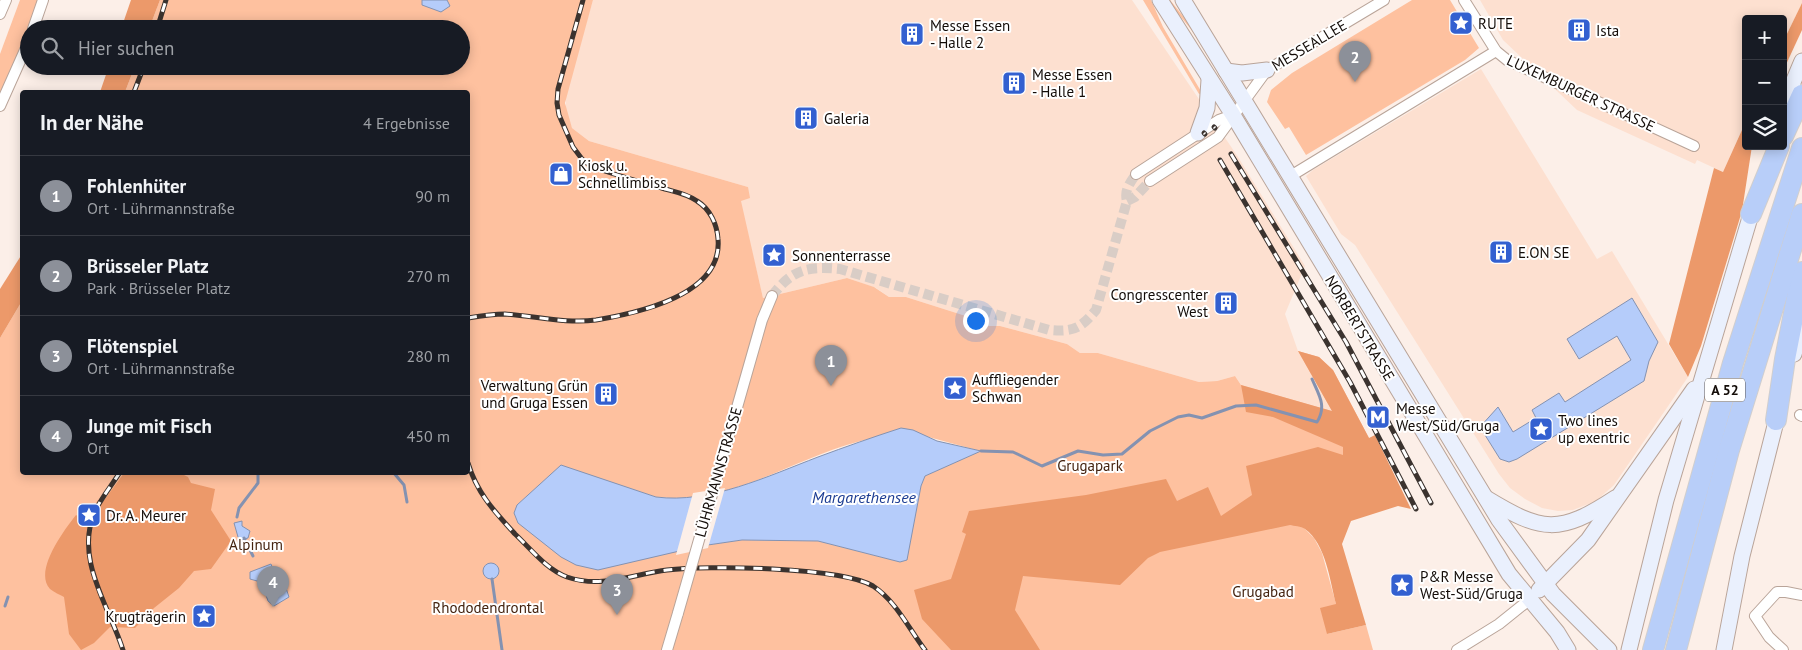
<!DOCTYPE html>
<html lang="de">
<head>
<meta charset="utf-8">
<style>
	:root { --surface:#171b24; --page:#242831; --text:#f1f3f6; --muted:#9ea1a6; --line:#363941; --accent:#8c9099 }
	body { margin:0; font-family:"PT Sans",sans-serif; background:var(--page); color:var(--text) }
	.controls { position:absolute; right:15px; top:15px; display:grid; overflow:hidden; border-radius:5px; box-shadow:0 2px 12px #0003 }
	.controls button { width:45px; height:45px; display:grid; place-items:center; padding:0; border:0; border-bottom:1px solid var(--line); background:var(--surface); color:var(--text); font:25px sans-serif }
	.you { position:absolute; left:975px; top:320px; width:18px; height:18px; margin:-12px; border:4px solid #fff; border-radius:50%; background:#1a73e8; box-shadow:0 0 0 8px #1a73e833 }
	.badge { display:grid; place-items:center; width:32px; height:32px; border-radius:50%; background:var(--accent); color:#fff; font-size:16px; font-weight:700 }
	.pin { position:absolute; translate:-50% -41px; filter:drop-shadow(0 1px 2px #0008) }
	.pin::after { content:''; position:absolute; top:26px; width:18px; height:15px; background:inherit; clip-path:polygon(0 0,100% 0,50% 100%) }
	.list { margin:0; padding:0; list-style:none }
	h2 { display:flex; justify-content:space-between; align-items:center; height:65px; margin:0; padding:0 20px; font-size:21px }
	h2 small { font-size:16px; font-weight:400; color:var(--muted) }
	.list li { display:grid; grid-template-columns:32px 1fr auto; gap:15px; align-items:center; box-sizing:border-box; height:80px; padding:0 20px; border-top:1px solid var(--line) }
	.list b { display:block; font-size:19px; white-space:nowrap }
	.list p { margin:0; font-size:16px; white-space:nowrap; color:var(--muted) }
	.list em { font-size:16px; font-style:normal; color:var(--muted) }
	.icon { flex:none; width:28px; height:28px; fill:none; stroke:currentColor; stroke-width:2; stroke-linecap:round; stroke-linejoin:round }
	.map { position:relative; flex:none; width:1802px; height:650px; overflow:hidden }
	.search { position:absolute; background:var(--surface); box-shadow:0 2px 12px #0003; left:20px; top:20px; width:450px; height:55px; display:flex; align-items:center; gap:12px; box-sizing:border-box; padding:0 18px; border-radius:28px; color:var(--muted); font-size:19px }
	.panel { position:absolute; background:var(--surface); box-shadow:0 2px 12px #0003; left:20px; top:90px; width:450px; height:385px; border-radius:5px }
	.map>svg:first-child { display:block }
</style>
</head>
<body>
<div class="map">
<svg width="1802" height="650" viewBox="0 0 1802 650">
	<rect width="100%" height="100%" fill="#fcefe8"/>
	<!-- built -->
	<g fill="#fde0d0">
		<polygon points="593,0 1132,0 1238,157 1305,266 1285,314 1298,351 1333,411 1241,385 1235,376 1217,381 1199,382 1098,353 1080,353 1067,344 1000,326 983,326 969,317 906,297 889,297 876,288 847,278 763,298 740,201 748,187 589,141 572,128 566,112 566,93"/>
		<polygon points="1480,0 1802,0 1802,3 1783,42 1783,19 1746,19 1746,121 1723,172 1697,160 1695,164 1577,110 1503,40"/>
		<polygon points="1481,69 1597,259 1612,251 1688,377 1614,485 1596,501 1573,510 1558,511 1542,508 1525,499 1510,488 1499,474 1355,245 1341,234 1306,176 1313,170"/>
	</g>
	<!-- green -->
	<g fill="#fec19f" fill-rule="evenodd">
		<polygon points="20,0 39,0 18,58 0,96 0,54"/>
		<path d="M160 0H593L565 103 572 128 589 141 748 187 750 198 741 201 763 298 847 278 874 287 889 297H906L969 317 983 326H1000L1067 344 1080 353H1098L1199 382 1217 381 1235 376 1241 385 1332 411 1298 351 1319 357 1333 370 1379 457 1304 528 1314 538 1322 553 1336 604 1327 634 1366 625 1373 650H0V338L22 301V472H468V92H125L135 66H461V29H149ZM925 436 980 451 925 476 921 486 906 560 900 562 818 541 742 540 701 546 517 505 561 466 656 497C727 506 791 460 857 442 877 436 903 438 925 436Z"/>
		<polygon points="1143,0 1151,0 1163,27 1202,93 1199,94"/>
		<polygon points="1167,0 1170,0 1187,21 1226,85 1194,33"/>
		<polygon points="1412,0 1450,0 1479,48 1465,60 1306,155 1289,127 1285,129 1267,102 1271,90 1292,73"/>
	</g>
	<!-- forest -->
	<g fill="#ec996a">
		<polygon points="131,0 160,0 149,29 121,29"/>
		<polygon points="1802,3 1802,30 1783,71 1783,42"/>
		<polygon points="109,66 135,66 125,92 100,92"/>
		<polygon points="1746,121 1746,146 1752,146 1742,211 1701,346 1688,377 1669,344 1714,168 1723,172"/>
		<polygon points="22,254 22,301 0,338 0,289"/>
		<path d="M1298 351 1319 357 1333 370 1369 438 1375 435 1411 509 1398 506 1351 521 1342 544 1366 625 1327 634 1320 608 1336 604C1330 581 1326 544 1305 529 1301 526 1294 526 1290 525L1160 552 1148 558 1120 585 1023 576 1015 610 1040 650H951L922 619 914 590 951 579 966 534 962 532 969 511 1086 495 1166 479 1177 501 1208 487 1221 516 1252 495 1246 466 1318 447 1343 455V447L1273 417 1246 412 1241 385 1332 411Z"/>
		<path d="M124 473H180L188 477 191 483 215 489 211 510 231 541 211 569 194 571 179 588 154 608 135 628 110 627 94 643 81 650 69 634 64 597C60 595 54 592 50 589 33 571 65 529 76 515L85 521 98 500 102 503Z"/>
	</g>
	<!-- water -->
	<g fill="#b5ccfa" stroke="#8492b1">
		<polygon points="422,0 447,0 450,6 441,12 422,5"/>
		<polygon points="1632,298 1658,342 1649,361 1644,381 1517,459 1509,462 1500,459 1480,427 1498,407 1513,432 1536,418 1532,410 1559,393 1565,402 1631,360 1617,336 1579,359 1567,339"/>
		<path d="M901 428 913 430 937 441 981 451 925 476 921 486 907 560 900 562 818 541 742 540 701 546 598 570 576 565 561 557 518 523 514 513 517 505 561 465 656 497C710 504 768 476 818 457 845 447 873 437 901 428Z"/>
		<polygon points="242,521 242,526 250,531 248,538 241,540 238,537 234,523"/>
		<circle cx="491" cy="571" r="8"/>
		<polygon points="271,564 274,572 271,579 257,581 250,579 250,572"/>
		<polygon points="282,588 286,588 289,597 274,606 268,601 266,595"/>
	</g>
	<!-- pier -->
	<polygon fill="#fcefe8" points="725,488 708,548 676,555 693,493"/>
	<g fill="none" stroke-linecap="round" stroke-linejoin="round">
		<!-- stream -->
		<g stroke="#8492b1" stroke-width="3">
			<path d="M981 451 1013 452 1042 466 1078 451 1103 455 1122 454 1150 431 1178 417 1189 415 1202 418 1236 406 1256 405 1317 422C1327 406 1319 395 1312 379"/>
			<polyline points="393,472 404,485 407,502"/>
			<polyline points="237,517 239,508 258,483 258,472"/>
			<polyline points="244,538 253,556"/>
			<polyline points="492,579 502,650"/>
			<polyline points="5,606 8,597"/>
		</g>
		<!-- minor-tunnel -->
		<g stroke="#d9cdc6" stroke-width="10" stroke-dasharray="10 5" stroke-linecap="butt">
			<polyline points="1127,201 1135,197 1150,181"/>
			<path d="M772 296C792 269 808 266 840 269L1049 330C1073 332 1080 329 1096 310L1127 201C1124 190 1130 183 1136 174"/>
		</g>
		<!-- minor casing -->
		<g stroke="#b9a499" stroke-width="12">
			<g id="minor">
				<polyline points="1464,0 1496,51 1507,60 1694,146"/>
				<polyline points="0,14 6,0"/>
				<polyline points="33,29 43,0"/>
				<polyline points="0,106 29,41"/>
				<polyline points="1136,174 1219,120 1233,115"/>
				<polyline points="1289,177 1496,51"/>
				<polyline points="1150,181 1218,137 1267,70 1384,0"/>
				<polyline points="1800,415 1802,416"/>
				<polyline points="726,446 762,320 772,296"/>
				<polyline points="667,650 678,613"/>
				<polyline points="1457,650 1499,624 1529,600"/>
				<polyline points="1783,650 1769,637 1755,616 1777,592 1786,592 1802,595"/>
			</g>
		</g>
		<!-- secondary casing -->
		<g stroke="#b9a499" stroke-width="17">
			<g id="secondary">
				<polyline points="1160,0 1233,115 1509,574 1557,632 1568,650"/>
				<polyline points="1183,0 1499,520 1553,594 1609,650"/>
				<polyline points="1226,71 1242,73 1267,70"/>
				<polyline points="1783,106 1802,61"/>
				<polyline points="1198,133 1207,108 1209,80"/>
				<polyline points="1794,354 1802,328"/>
				<path d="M1486 498C1542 532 1559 535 1615 498"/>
				<polyline points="1539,590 1588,540 1694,389"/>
				<polyline points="1629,650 1666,500 1754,204"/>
				<polyline points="1724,650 1742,556 1779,410"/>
			</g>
		</g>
		<!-- motorway casing -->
		<g stroke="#d0cece" stroke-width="22">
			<g id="motorway">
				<polyline points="1783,136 1802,95"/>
				<polyline points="1751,214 1779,146"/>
				<polyline points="1776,420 1785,359 1802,272"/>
				<polyline points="1653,650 1733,363 1802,148"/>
				<polyline points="1676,650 1729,450 1802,214"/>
			</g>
		</g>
		<!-- minor -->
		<use href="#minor" stroke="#fff" stroke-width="10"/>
		<!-- secondary -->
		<use href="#secondary" stroke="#eaf0fd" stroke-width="15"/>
		<!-- motorway -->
		<use href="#motorway" stroke="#b8cef9" stroke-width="20"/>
		<!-- rail casing -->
		<g stroke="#3b332f" stroke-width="5">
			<g id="rail">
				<polyline points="157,29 166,0"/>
				<polyline points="134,92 144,66"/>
				<polyline points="1214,127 1215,128"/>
				<polyline points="1204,133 1205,134"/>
				<polyline points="1231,154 1346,342 1431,503"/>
				<polyline points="1220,160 1350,382 1416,509"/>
				<path d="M468 318C480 316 493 314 505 314 535 316 567 324 596 320 638 313 723 295 718 239 717 224 710 209 697 201 687 194 676 192 665 189 641 182 616 175 592 167L582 159 573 147 559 115 557 103 558 89 583 0"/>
				<path d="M468 463C477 493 494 511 515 534 531 549 546 569 567 577 602 589 633 574 667 570 707 565 841 567 873 586 896 601 909 629 925 650"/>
				<path d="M120 472C112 485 102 497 95 511 74 559 109 606 123 650"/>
			</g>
		</g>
		<!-- rail -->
		<use href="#rail" stroke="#fff" stroke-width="3" stroke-dasharray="9" stroke-linecap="butt"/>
		<!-- minor-bridge casing -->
		<g stroke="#b9a499" stroke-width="12" stroke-linecap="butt">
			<polyline id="minor-bridge" points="678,613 726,446"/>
		</g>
		<!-- minor-bridge -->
		<use href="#minor-bridge" stroke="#fff" stroke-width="10"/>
	</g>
	<!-- icons -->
	<defs>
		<g id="sight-square" transform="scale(1.25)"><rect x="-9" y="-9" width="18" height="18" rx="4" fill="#3360d0" stroke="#fff"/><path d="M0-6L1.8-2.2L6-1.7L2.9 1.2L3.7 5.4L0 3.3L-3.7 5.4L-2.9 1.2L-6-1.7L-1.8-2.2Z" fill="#fff"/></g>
		<g id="building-square" transform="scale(1.25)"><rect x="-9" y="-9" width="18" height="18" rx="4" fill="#3360d0" stroke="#fff"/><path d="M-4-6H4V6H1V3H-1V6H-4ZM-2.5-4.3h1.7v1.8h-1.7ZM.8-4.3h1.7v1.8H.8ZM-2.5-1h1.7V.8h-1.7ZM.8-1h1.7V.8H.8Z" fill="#fff"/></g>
		<g id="shop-square" transform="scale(1.25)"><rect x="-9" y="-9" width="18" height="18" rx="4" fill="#3360d0" stroke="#fff"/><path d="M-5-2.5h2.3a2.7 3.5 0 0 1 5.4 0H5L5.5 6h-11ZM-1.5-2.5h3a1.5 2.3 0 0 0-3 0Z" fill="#fff"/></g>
		<g id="metro-square" transform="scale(1.25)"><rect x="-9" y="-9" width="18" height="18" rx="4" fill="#3360d0" stroke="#fff"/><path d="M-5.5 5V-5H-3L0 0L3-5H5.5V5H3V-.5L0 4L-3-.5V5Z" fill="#fff"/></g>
	</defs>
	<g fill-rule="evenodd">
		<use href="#sight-square" x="1461" y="23"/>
		<use href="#building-square" x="1579" y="30"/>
		<use href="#building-square" x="912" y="34"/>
		<use href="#building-square" x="1014" y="83"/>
		<use href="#building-square" x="806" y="118"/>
		<use href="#shop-square" x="561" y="174"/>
		<use href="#building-square" x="1501" y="252"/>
		<use href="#sight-square" x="774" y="255"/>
		<use href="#building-square" x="1226" y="303"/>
		<use href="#sight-square" x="955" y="388"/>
		<use href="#building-square" x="606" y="394"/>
		<use href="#metro-square" x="1378" y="417"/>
		<use href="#sight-square" x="1541" y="429"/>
		<use href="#sight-square" x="89" y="515"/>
		<use href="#sight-square" x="1402" y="585"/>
		<use href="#sight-square" x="204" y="616"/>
	</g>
	<g text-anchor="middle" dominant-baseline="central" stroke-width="4" stroke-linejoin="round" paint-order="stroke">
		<!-- shield labels -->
		<rect fill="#fff" stroke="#5a5552" stroke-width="1" x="1705" y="378.5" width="40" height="23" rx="4"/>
		<g font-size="14" font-weight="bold" fill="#130c08">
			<text x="1725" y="390">A 52</text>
		</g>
		<!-- poi labels -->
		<g font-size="15" fill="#130c08" stroke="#fff" text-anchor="start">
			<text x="1478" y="23">RUTE</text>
			<text x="930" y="25">Messe Essen<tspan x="930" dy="17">- Halle 2</tspan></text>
			<text x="1596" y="30">Ista</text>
			<text x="1032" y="74">Messe Essen<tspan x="1032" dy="17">- Halle 1</tspan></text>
			<text x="824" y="118">Galeria</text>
			<text x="578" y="165">Kiosk u.<tspan x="578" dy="17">Schnellimbiss</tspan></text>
			<text x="1518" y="252">E.ON SE</text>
			<text x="792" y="255">Sonnenterrasse</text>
			<text x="1208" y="294" text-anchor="end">Congresscenter<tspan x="1208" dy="17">West</tspan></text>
			<text x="972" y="379">Auffliegender<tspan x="972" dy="17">Schwan</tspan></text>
			<text x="588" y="385" text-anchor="end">Verwaltung Grün<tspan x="588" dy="17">und Gruga Essen</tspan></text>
			<text x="1396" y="408">Messe<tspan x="1396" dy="17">West/Süd/Gruga</tspan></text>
			<text x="1558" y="420">Two lines<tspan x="1558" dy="17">up exentric</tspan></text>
			<text x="106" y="515">Dr. A. Meurer</text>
			<text x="1420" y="576">P&amp;R Messe<tspan x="1420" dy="17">West-Süd/Gruga</tspan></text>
			<text x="186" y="616" text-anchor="end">Krugträgerin</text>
		</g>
		<!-- street labels -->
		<g font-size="15" fill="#130c08" stroke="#fff">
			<text transform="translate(1309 45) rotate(-31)">MESSEALLEE</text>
			<text transform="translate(1581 93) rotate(25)">LUXEMBURGER STRASSE</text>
			<text transform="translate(1360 328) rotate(59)">NORBERTSTRASSE</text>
			<text transform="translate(718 472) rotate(-74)">LÜHRMANNSTRASSE</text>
		</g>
		<!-- park labels -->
		<g font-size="15" fill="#44230f" stroke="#fff">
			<text x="1090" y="465">Grugapark</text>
			<text x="256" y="544">Alpinum</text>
			<text x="1263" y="591">Grugabad</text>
			<text x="488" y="607">Rhododendrontal</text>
		</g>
		<!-- water labels -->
		<g font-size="16" font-style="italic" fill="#1b3c92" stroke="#fff">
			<text x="864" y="497">Margarethensee</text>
		</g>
	</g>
</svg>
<div class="controls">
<button>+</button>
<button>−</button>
<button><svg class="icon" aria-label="layers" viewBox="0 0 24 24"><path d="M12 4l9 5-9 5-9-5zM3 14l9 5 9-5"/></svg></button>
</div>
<div class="you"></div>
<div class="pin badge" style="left:831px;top:386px">1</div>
<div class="pin badge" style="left:1355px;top:82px">2</div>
<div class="pin badge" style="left:617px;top:615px">3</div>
<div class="pin badge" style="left:273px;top:607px">4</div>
<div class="search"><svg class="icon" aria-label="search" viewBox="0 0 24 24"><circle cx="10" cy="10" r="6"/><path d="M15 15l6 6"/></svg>Hier suchen</div>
<section class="panel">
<h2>In der Nähe<small>4 Ergebnisse</small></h2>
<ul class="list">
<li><span class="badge">1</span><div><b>Fohlenhüter</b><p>Ort · Lührmannstraße</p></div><em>90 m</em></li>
<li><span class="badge">2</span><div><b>Brüsseler Platz</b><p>Park · Brüsseler Platz</p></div><em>270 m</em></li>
<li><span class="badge">3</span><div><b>Flötenspiel</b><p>Ort · Lührmannstraße</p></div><em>280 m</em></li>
<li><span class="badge">4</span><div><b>Junge mit Fisch</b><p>Ort</p></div><em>450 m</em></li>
</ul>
</section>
</div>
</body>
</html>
